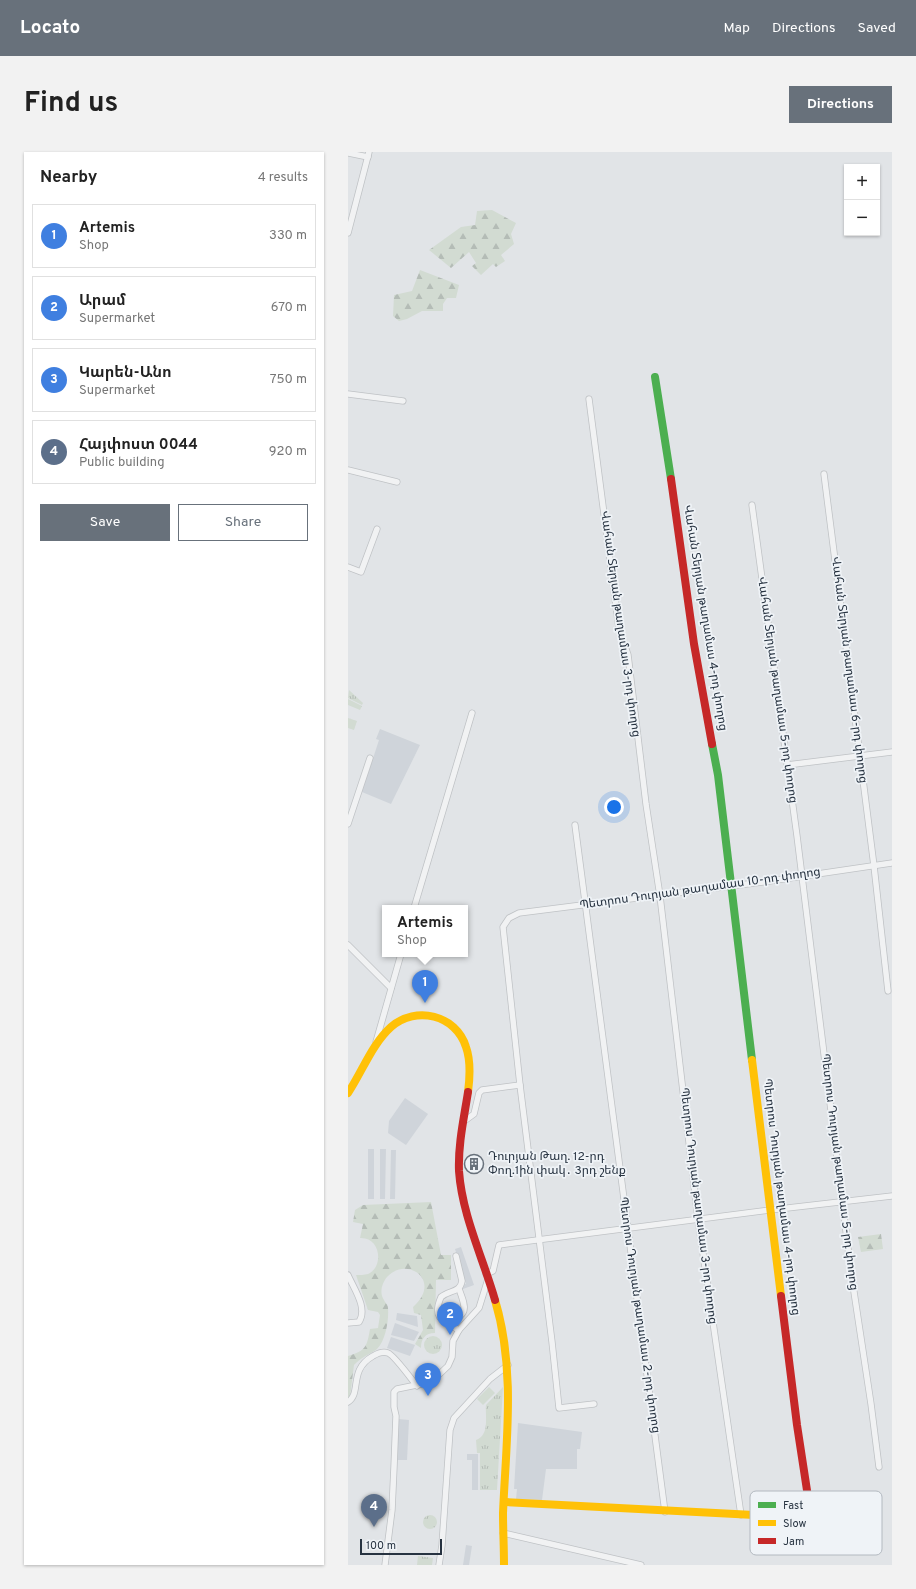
<!DOCTYPE html>
<html lang="en">
<head>
<meta charset="utf-8">
<style>
	:root { --surface:#fff; --page:#f2f2f2; --text:#222; --muted:#767676; --line:#e0e0e0; --accent:#68717b }
	body { margin:0; font-family:Overpass,"Noto Sans Armenian",sans-serif; background:var(--page); color:var(--text) }
	.controls { position:absolute; right:12px; top:12px; display:grid; overflow:hidden; border-radius:0px; box-shadow:0 1px 3px #0004 }
	.controls button { width:36px; height:36px; display:grid; place-items:center; padding:0; border:0; border-bottom:1px solid var(--line); background:var(--surface); color:var(--text); font:20px sans-serif }
	.scale { position:absolute; left:12px; bottom:10px; width:82px; box-sizing:border-box; padding-left:4px; border:2px solid #273341; border-top:0; font-size:11px; line-height:14px; white-space:nowrap; color:#273341; -webkit-text-stroke:3px #eff3f7; paint-order:stroke }
	.you { position:absolute; left:266px; top:655px; width:14px; height:14px; margin:-10px; border:3px solid #fff; border-radius:50%; background:#1a73e8; box-shadow:0 0 0 6px #1a73e833 }
	.badge { display:grid; place-items:center; width:26px; height:26px; border-radius:50%; background:var(--accent); color:#fff; font-size:13px; font-weight:700 }
	.pin { position:absolute; translate:-50% -33px; filter:drop-shadow(0 1px 2px #0008) }
	.pin::after { content:''; position:absolute; top:21px; width:14px; height:12px; background:inherit; clip-path:polygon(0 0,100% 0,50% 100%) }
	.popup { position:absolute; left:34px; top:753px; width:86px; height:52px; box-sizing:border-box; display:grid; place-content:center; border-radius:0px; background:var(--surface); filter:drop-shadow(0 1px 3px #0005); font-size:13px; white-space:nowrap; color:var(--muted) }
	.popup b { font-size:15px; color:var(--text) }
	.popup::after { content:''; position:absolute; left:50%; top:100%; margin-left:-8px; border:8px solid transparent; border-top-color:var(--surface) }
	.list { margin:0; padding:0; list-style:none }
	h2 { display:flex; justify-content:space-between; align-items:center; height:52px; margin:0; padding:0 16px; font-size:17px }
	h2 small { font-size:13px; font-weight:400; color:var(--muted) }
	.list li { display:grid; grid-template-columns:26px 1fr auto; gap:12px; align-items:center; box-sizing:border-box; height:64px; margin:0 8px 8px; padding:0 8px; border:1px solid var(--line); border-radius:0px }
	.list b { display:block; font-size:15px; white-space:nowrap }
	.list p { margin:0; font-size:13px; white-space:nowrap; color:var(--muted) }
	.list em { font-size:13px; font-style:normal; color:var(--muted) }
	.actions { display:flex; gap:8px; padding:12px 16px }
	.actions a { flex:1; padding:9px 0; border:1px solid var(--accent); border-radius:0px; text-align:center; font-size:14px; color:var(--accent) }
	.actions .main { background:var(--accent); color:#fff }
	.map { position:relative; flex:none; width:544px; height:1413px; overflow:hidden; border-radius:0px }
	header { display:flex; align-items:center; gap:24px; box-sizing:border-box; height:56px; padding:0 20px; background:var(--accent); color:#fff }
	header strong { font-size:19px }
	nav { display:flex; gap:22px; margin-inline-start:auto; font-size:14px }
	.intro { display:flex; align-items:center; justify-content:space-between; box-sizing:border-box; height:96px; padding:0 24px }
	h1 { margin:0; font-size:28px }
	.button { padding:10px 18px; border-radius:0px; background:var(--accent); color:#fff; font-size:14px; font-weight:700 }
	main { display:flex; gap:24px; padding:0 24px }
	aside { flex:1; background:var(--surface); border-radius:0px; box-shadow:0 1px 3px #0004 }
	.map>svg:first-child { display:block }
</style>
</head>
<body>
<header>
<strong>Locato</strong>
<nav><a>Map</a><a>Directions</a><a>Saved</a></nav>
</header>
<div class="intro"><h1>Find us</h1><a class="button">Directions</a></div>
<main>
<aside>
<h2>Nearby<small>4 results</small></h2>
<ul class="list">
<li><span class="badge" style="background:#3f7fe0">1</span><div><b>Artemis</b><p>Shop</p></div><em>330 m</em></li>
<li><span class="badge" style="background:#3f7fe0">2</span><div><b>Արամ</b><p>Supermarket</p></div><em>670 m</em></li>
<li><span class="badge" style="background:#3f7fe0">3</span><div><b>Կարեն-Անո</b><p>Supermarket</p></div><em>750 m</em></li>
<li><span class="badge" style="background:#5c6f8a">4</span><div><b>Հայփոստ 0044</b><p>Public building</p></div><em>920 m</em></li>
</ul>
<div class="actions"><a class="main">Save</a><a>Share</a></div>
</aside>
<div class="map">
<svg width="544" height="1413" viewBox="0 0 544 1413">
	<defs>
		<pattern id="grass-tufts" width="24" height="20" patternUnits="userSpaceOnUse"><rect width="24" height="20" fill="#d2dbd2"/><path d="M3 7l-1-3M5 7V3M7 7l1-3M15 17l-1-3M17 17v-4M19 17l1-3" fill="none" stroke="#b4bcb6"/></pattern>
		<pattern id="forest-firs" width="22" height="20" patternUnits="userSpaceOnUse"><rect width="22" height="20" fill="#d2dbd2"/><path d="M5 1l3.5 6h-7zM16 11l3.5 6h-7z" fill="#b4bcb6"/></pattern>
	</defs>
	<rect width="100%" height="100%" fill="#e1e4e7"/>
	<!-- built -->
	<g fill="#cfd4da">
		<polygon points="32,577 72,593 43,652 14,640 31,588 28,587"/>
		<polygon points="57,946 80,962 58,993 40,981 41,969"/>
		<rect x="20" y="997" width="6" height="50"/>
		<polygon points="32,997 38,997 37,1047 32,1047"/>
		<polygon points="43,998 48,998 47,1047 42,1047"/>
		<polygon points="113,1095 126,1133 115,1137 113,1133 118,1132 107,1097"/>
		<polygon points="49,1161 69,1164 70,1175 48,1168"/>
		<polygon points="47,1171 71,1180 66,1189 43,1183"/>
		<polygon points="43,1185 67,1193 62,1204 39,1196"/>
		<polygon points="50,1267 61,1268 59,1308 49,1308"/>
		<polygon points="170,1271 234,1280 232,1297 229,1297 229,1317 198,1317 194,1348 168,1347 169,1337 166,1337"/>
		<polygon points="119,1302 130,1302 130,1338 124,1338 124,1308 119,1308"/>
		<polygon points="118,1393 124,1394 121,1413 115,1413"/>
	</g>
	<!-- grass -->
	<g fill="url(#grass-tufts)">
		<polygon points="1,538 15,551 14,553 0,546"/>
		<polygon points="0,547 14,554 12,558 0,553"/>
		<polygon points="0,566 9,569 6,578 0,576"/>
		<circle cx="85" cy="1193" r="9"/>
		<path d="M155 1235 149 1338H132V1301H129L128 1288C142 1283 137 1265 138 1253Z"/>
		<circle cx="82" cy="1370" r="7"/>
		<polygon points="70,1404 85,1406 84,1413 69,1413"/>
	</g>
	<!-- forest -->
	<g fill="url(#forest-firs)">
		<polygon points="144,58 168,71 163,82 166,92 153,103 157,109 148,115 145,112 133,123 124,114 128,111 121,100 103,116 81,98 113,75 127,73 129,59"/>
		<polygon points="72,118 111,133 108,146 99,146 95,152 95,159 74,159 59,167 51,169 45,164 46,143 64,139"/>
		<path d="M83 1050 93 1103H103V1128H88L87 1181C77 1181 73 1187 73 1196L67 1192 75 1178 73 1163 66 1161 65 1155C95 1129 59 1103 39 1125 34 1131 31 1141 36 1148 37 1151 40 1152 40 1156 41 1167 38 1188 29 1197 26 1200 20 1202 16 1205 12 1207 9 1210 6 1213L2 1245 0 1246V1204C18 1199 19 1194 22 1177L30 1176 32 1163 30 1160 20 1158 8 1123C12 1123 16 1123 20 1122 36 1115 33 1085 12 1086L15 1072 5 1070 7 1058 15 1053Z"/>
		<polygon points="533,1082 535,1097 513,1100 510,1085"/>
	</g>
	<!-- pitch -->
	<polygon fill="#d2dbd2" points="141,1235 147,1241 135,1253 129,1247"/>
	<g fill="none" stroke-linecap="round" stroke-linejoin="round">
		<!-- street casing -->
		<g stroke="#bfc2c5" stroke-width="7">
			<g id="street">
				<polyline points="0,1 20,5"/>
				<polyline points="0,81 21,0"/>
				<polyline points="0,242 55,249"/>
				<polyline points="241,247 271,477 280,503 298,652 312,744 350,1067 393,1363"/>
				<polyline points="0,318 49,330"/>
				<polyline points="476,322 526,714 540,839"/>
				<polyline points="404,353 449,684 503,1120 523,1252 531,1315"/>
				<polyline points="0,415 13,420 29,377"/>
				<polyline points="439,613 544,600"/>
				<polyline points="0,672 22,606"/>
				<polyline points="227,673 317,1360"/>
				<polyline points="66,756 124,561"/>
				<polyline points="0,793 43,836"/>
				<polyline points="28,890 53,802"/>
				<polyline points="115,970 126,962 131,941 134,938 172,933"/>
				<path d="M108 1104 114 1129C112 1141 101 1138 93 1145 84 1166 94 1169 111 1178"/>
				<polyline points="138,1122 145,1119 151,1093 422,1058 544,1044"/>
				<path d="M0 1123C6 1137 20 1156 11 1170L0 1171"/>
				<path d="M99 1171C120 1162 119 1158 111 1137"/>
				<path d="M0 1250C14 1241 0 1218 25 1204 30 1201 35 1199 40 1201 46 1203 64 1228 69 1234"/>
				<polyline points="246,1252 211,1256 204,1190 172,933 155,775 161,766 171,761 415,730 544,711"/>
				<polyline points="155,1381 293,1413"/>
				<polyline points="37,1413 44,1358 46,1315 48,1264 46,1255 46,1240 49,1237 83,1230 100,1214 104,1205 105,1189 111,1178 131,1156 140,1127"/>
				<polyline points="91,1413 94,1393 102,1278 106,1266 142,1227 160,1213"/>
			</g>
		</g>
		<!-- street -->
		<use href="#street" stroke="#f1f2f3" stroke-width="5.5"/>
		<!-- fast -->
		<g stroke="#4caf50" stroke-width="8">
			<polyline points="307,225 323,327"/>
			<polyline points="364,592 370,623 404,908"/>
		</g>
		<!-- slow -->
		<g stroke="#ffc107" stroke-width="8">
			<polyline points="404,908 433,1144"/>
			<path d="M0 941C14 920 24 892 43 875 68 853 108 863 118 895 123 909 122 925 120 940"/>
			<path d="M147 1148C168 1218 158 1290 155 1361 155 1378 156 1396 156 1413"/>
			<polyline points="157,1350 425,1364"/>
		</g>
		<!-- jam -->
		<g stroke="#c62828" stroke-width="8">
			<polyline points="323,327 346,492 364,592"/>
			<path d="M120 940C116 966 110 992 111 1019 114 1063 135 1106 147 1148"/>
			<path d="M425 1364C438 1365 450 1364 462 1358L449 1273 433 1144"/>
		</g>
	</g>
	<!-- icons -->
	<defs>
		<g id="building-ring" transform="scale(1)"><circle r="9.5" fill="#eff3f7" stroke="#68717b" stroke-width="1.5"/><path d="M-4-6H4V6H1V3H-1V6H-4ZM-2.5-4.3h1.7v1.8h-1.7ZM.8-4.3h1.7v1.8H.8ZM-2.5-1h1.7V.8h-1.7ZM.8-1h1.7V.8H.8Z" fill="#68717b"/></g>
	</defs>
	<g fill-rule="evenodd">
		<use href="#building-ring" x="126" y="1012"/>
	</g>
	<g text-anchor="middle" dominant-baseline="central" stroke-width="3.5" stroke-linejoin="round" paint-order="stroke">
		<!-- street labels -->
		<g font-size="12" fill="#273341" stroke="#eff3f7">
			<text transform="translate(357 466) rotate(81)">Վահան Տերյան թաղամաս 4-րդ փողոց</text>
			<text transform="translate(272 472) rotate(82)">Վահան Տերյան թաղամաս 3-րդ փողոց</text>
			<text transform="translate(501 518) rotate(83)">Վահան Տերյան թաղամաս 6-րդ փողոց</text>
			<text transform="translate(429 538) rotate(82)">Վահան Տերյան թաղամաս 5-րդ փողոց</text>
			<text transform="translate(352 737) rotate(-8)">Պետրոս Դուրյան թաղամաս 10-րդ փողոց</text>
			<text transform="translate(491 1020) rotate(83)">Պետրոս Դուրյան թաղամաս 5-րդ փողոց</text>
			<text transform="translate(433 1045) rotate(83)">Պետրոս Դուրյան թաղամաս 4-րդ փողոց</text>
			<text transform="translate(350 1054) rotate(83)">Պետրոս Դուրյան թաղամաս 3-րդ փողոց</text>
			<text transform="translate(291 1163) rotate(82)">Պետրոս Դուրյան թաղամաս 2-րդ փողոց</text>
		</g>
		<!-- poi labels -->
		<g font-size="12" fill="#273341" stroke="#eff3f7" text-anchor="start">
			<text x="140" y="1005">Դուրյան Թաղ. 12-րդ<tspan x="140" dy="14">Փող.1ին փակ․ 3րդ շենք</tspan></text>
		</g>
	</g>
	<!-- legend -->
	<rect x="402" y="1339" width="132" height="64" rx="6" fill="#eff3f7" stroke="#b3b9c0" stroke-width="1"/>
	<rect x="410" y="1350" width="18" height="6" fill="#4caf50"/>
	<rect x="410" y="1368" width="18" height="6" fill="#ffc107"/>
	<rect x="410" y="1386" width="18" height="6" fill="#c62828"/>
	<g font-size="11" fill="#273341">
		<text x="435" y="1357">Fast</text>
		<text x="435" y="1375">Slow</text>
		<text x="435" y="1393">Jam</text>
	</g>
</svg>
<div class="controls">
<button>+</button>
<button>−</button>
</div>
<div class="scale">100 m</div>
<div class="you"></div>
<div class="pin badge" style="left:77px;top:851px;background:#3f7fe0">1</div>
<div class="popup"><b>Artemis</b>Shop</div>
<div class="pin badge" style="left:102px;top:1183px;background:#3f7fe0">2</div>
<div class="pin badge" style="left:80px;top:1244px;background:#3f7fe0">3</div>
<div class="pin badge" style="left:26px;top:1375px;background:#5c6f8a">4</div>
</div>
</main>
</body>
</html>
